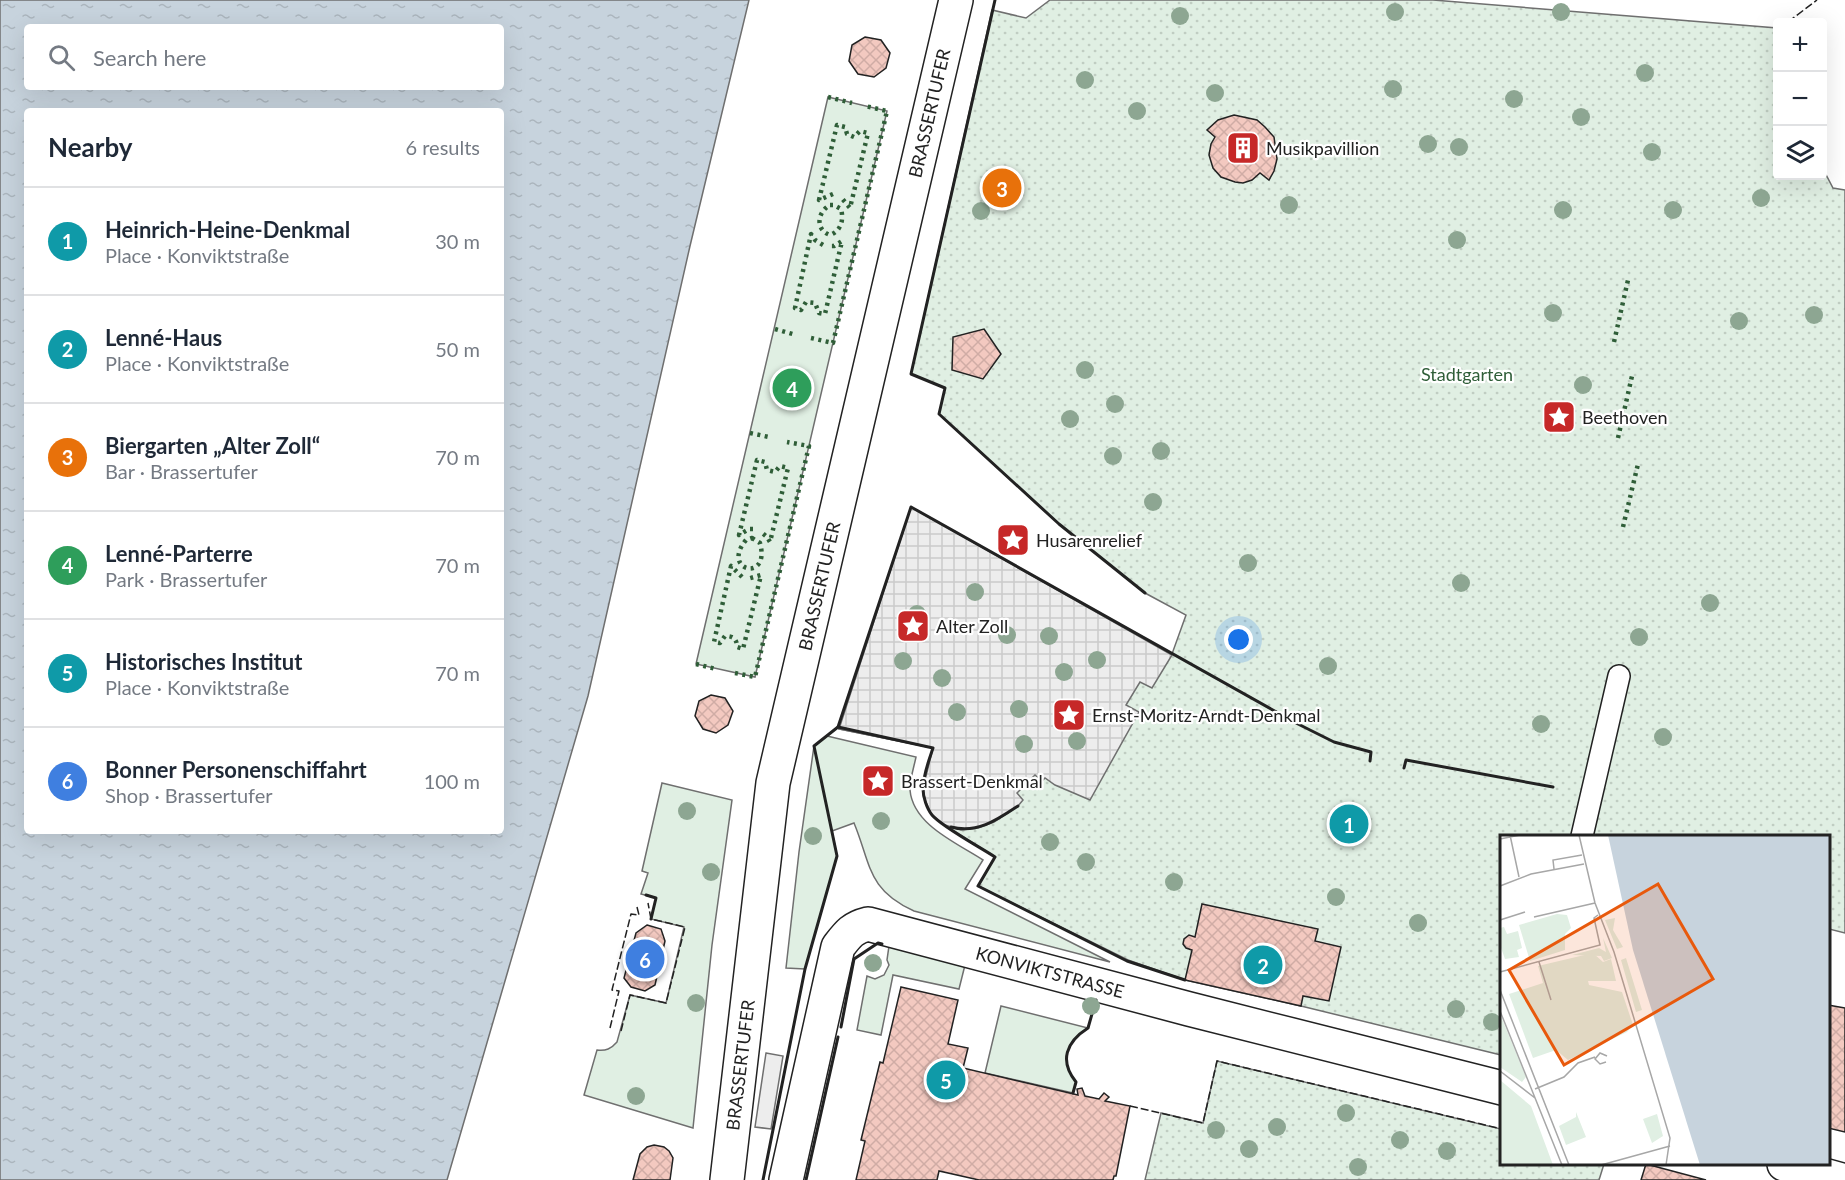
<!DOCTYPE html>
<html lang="en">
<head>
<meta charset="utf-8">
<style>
	:root { --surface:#fff; --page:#f6f6f7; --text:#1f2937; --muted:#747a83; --line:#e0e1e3; --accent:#c62828 }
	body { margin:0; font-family:Lato,sans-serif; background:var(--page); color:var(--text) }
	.controls { position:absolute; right:18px; top:18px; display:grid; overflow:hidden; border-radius:6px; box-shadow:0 6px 24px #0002 }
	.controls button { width:54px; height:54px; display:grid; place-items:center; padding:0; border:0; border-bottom:2px solid var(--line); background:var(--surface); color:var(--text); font:30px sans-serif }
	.you { position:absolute; left:1239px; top:640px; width:21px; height:21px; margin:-15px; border:4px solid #fff; border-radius:50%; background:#1a73e8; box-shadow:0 0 0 9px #1a73e833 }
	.badge { display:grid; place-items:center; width:39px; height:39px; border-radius:50%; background:var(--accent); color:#fff; font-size:20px; font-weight:700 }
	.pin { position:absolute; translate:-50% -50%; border:3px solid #fff; box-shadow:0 2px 6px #0006 }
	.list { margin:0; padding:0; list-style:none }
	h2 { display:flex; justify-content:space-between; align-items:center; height:78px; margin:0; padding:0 24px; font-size:26px }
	h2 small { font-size:20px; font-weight:400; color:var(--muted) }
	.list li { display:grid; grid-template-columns:39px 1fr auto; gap:18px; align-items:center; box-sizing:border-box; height:108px; padding:0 24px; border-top:2px solid var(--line) }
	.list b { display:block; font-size:22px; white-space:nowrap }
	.list p { margin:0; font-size:20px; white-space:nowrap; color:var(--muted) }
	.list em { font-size:20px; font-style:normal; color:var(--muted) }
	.icon { flex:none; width:33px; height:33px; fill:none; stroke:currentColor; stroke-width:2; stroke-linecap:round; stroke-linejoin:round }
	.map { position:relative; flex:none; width:1845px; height:1180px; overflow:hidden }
	.search { position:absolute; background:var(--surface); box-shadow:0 6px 24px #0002; left:24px; top:24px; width:480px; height:66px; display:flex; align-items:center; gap:15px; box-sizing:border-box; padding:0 21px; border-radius:6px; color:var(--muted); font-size:22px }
	.panel { position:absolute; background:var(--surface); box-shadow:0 6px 24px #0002; left:24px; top:108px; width:480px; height:726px; border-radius:6px }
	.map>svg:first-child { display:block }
</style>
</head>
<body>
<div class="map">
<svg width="1845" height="1180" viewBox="0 0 1845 1180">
	<defs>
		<pattern id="park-dots" width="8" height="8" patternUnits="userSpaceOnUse" patternTransform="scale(1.5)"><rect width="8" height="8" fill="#e0efe3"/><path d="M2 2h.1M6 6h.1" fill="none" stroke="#c0cdc2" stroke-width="1.8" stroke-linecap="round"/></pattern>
		<pattern id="plaza-grid" width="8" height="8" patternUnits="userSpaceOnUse" patternTransform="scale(1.5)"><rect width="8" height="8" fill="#ededed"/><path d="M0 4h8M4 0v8" fill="none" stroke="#cbcbcb"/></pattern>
		<pattern id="water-ripples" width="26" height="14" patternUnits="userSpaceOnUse" patternTransform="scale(1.5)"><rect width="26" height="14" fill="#c7d3dd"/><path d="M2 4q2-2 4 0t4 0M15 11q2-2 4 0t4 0" fill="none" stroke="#abb5bd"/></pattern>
		<pattern id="building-cross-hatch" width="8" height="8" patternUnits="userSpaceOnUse" patternTransform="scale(1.5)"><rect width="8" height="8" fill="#f3c9c0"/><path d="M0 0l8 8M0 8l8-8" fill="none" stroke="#d0aca5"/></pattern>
	</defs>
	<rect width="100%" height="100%" fill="#fff"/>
	<!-- green -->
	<g fill="#e0efe3" stroke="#6f6f6f" stroke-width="1.5">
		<polygon points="828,97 887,111 755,677 696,664"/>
		<path d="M827 736 916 757C914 767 910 778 910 790 913 825 957 843 983 860L965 889 1110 962 914 911C867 890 871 864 854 823L832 831 837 856 805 969 786 968 799 852 814 746Z"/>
		<path d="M662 783 732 800 712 945 693 1128 584 1095 597 1050C606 1051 611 1049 617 1042L630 995 666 1003 684 927 651 919 656 898 641 894 648 873 642 871Z"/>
		<polygon points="889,946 965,965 959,989 893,975 881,1035 857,1030 867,976 875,979 884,975 889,965 887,960"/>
		<path d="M1001 1006 1088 1028C1066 1042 1059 1061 1076 1082L1073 1093 985 1073Z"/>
	</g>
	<!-- park -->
	<g fill="url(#park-dots)" stroke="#6f6f6f" stroke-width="1.5">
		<polygon points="1050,0 1433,0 1777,28 1778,176 1822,176 1823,169 1833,188 1845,190 1845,933 1829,929 1828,836 1502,836 1501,1055 1301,1006 1185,980 1128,960 978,886 995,857 945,825 932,815 925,800 923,788 933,748 839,729 911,507 1172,654 1186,615 1145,593 1059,524 939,414 945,388 911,374 992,10 1026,18"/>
		<polygon points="1217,1061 1501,1129 1502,1164 1604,1164 1599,1180 1145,1180 1161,1113 1203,1123"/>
	</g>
	<!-- parking -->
	<polygon fill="#ededed" stroke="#6f6f6f" stroke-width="1.5" points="766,1053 783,1056 771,1129 755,1127"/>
	<!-- plaza -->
	<polygon fill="url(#plaza-grid)" stroke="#6f6f6f" stroke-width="1.5" points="911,507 1172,655 1152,688 1140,682 1126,705 1139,712 1090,800 1055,785 1045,778 1042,781 1035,775 1017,793 1023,800 1018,806 994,822 978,828 961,830 945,825 932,815 925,800 923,788 933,748 839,729"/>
	<!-- water -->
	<path fill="url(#water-ripples)" stroke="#6f6f6f" stroke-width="1.5" fill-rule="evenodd" d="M0 0H749L690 246 588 696 447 1180H0ZM27 27H501V87H27ZM27 111H501V831H27Z"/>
	<!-- building -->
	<g fill="url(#building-cross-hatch)" stroke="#222" stroke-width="1.5">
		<polygon points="865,37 881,40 890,53 886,68 874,77 858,74 849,61 852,45"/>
		<polygon points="1234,115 1257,120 1265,127 1274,137 1277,159 1274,171 1269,180 1260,173 1252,180 1243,183 1235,182 1221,177 1213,168 1209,155 1211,144 1215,137 1207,130 1218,120"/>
		<polygon points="984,329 1001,354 983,379 952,370 953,337"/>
		<polygon points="711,695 725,698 733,711 728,725 716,733 703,729 695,716 699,701"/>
		<polygon points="1202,904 1318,929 1315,941 1341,947 1329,1001 1303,996 1301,1006 1185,980 1192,950 1186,948 1183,944 1184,939 1189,935 1195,937"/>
		<polygon points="647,925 661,929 665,941 655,985 645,991 631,987 624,978 636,933"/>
		<polygon points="901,987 958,1000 948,1044 968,1048 963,1068 1078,1095 1077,1089 1082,1088 1085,1096 1099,1099 1104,1093 1109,1097 1105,1101 1130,1106 1116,1176 1114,1176 1113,1180 979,1180 939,1171 937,1180 856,1180 865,1141 861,1140 880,1062 883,1063"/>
		<polygon points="1828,1005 1845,1008 1845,1132 1828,1128"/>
		<polygon points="654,1145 664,1147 669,1151 673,1158 670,1180 633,1180 640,1154 647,1147"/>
		<polygon points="1646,1164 1706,1180 1641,1180"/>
	</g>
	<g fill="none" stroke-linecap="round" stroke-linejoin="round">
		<!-- lane casing -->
		<g stroke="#222" stroke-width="24">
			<polyline id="lane" points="1582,836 1619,676"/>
		</g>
		<!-- street casing -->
		<g stroke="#222" stroke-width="36">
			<g id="street">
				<polyline points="1784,1164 1842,1180"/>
				<polyline points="727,1180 773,783 956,0"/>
				<path d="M786 1180 838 947C848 934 852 928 868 924L1189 1009 1502 1088"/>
			</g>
		</g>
		<!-- lane -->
		<use href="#lane" stroke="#fff" stroke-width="21"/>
		<!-- street -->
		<use href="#street" stroke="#fff" stroke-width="33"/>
		<!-- hedge -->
		<g stroke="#2f5e38" stroke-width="4.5" stroke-dasharray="3 4.5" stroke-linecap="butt">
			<polyline points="828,97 852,103"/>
			<polyline points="833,194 819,200 837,125 845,127 847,134 854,137 860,131 868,133 850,208 840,196"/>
			<path d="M830 205H834L841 209C844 220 841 231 830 235 815 230 817 212 830 205Z"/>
			<polyline points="823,245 815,240 811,234 795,308 801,310 806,302 815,303 819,313 825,314 842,241 834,246 828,246"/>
			<polyline points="775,329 796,335"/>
			<polyline points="811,338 833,343 887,111 865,106"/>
			<polyline points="1614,342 1628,280"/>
			<circle cx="792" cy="387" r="17"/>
			<polyline points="750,433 769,437"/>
			<polyline points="1618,438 1632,376"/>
			<polyline points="1623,527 1638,464"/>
			<polyline points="753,529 749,529 739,535 757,460 765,462 767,470 775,472 780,466 788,468 770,542 767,537 760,531"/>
			<path d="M752 538 760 543C771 583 720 571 746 540Z"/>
			<path d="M742 577 731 566 714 642 720 643 725 636C733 636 737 639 737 647L743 649 761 575 747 579"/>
			<polyline points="696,664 716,669"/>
			<polyline points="735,673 755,677 809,446 787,442"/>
		</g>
		<!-- fence -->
		<g stroke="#222" stroke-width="1.5" stroke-dasharray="8 3" stroke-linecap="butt">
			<polyline points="1788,22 1817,0"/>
			<polyline points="610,1028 619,991 612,990 631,914 639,915 637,907"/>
			<polyline points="621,1031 630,995 666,1003 685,927 651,919 648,903"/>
			<polyline points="1130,1106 1203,1123 1217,1061 1502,1129"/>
		</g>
		<!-- wall -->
		<g stroke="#222" stroke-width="3">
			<polyline points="995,0 911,374 945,388 939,414 1059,524 1145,593"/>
			<polyline points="1404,768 1406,760 1553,787"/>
			<path d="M951 827C977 834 997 820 1018 806"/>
			<polyline points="646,895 656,898 651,919"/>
			<path d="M1185 980 1127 961 978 886 995 857C980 847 942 827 932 815 927 809 923 797 923 789 923 775 929 760 933 748L838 727 911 507 1296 723 1334 742 1371 752 1370 761"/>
			<polyline points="841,1027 854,959 878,943 882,944"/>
			<path d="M1073 1093 1076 1082C1059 1061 1066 1042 1088 1028L1096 1000"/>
			<polyline points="763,1180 805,969 837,856 814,746 838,727"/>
			<polyline points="806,1180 838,1037"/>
		</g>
	</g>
	<!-- trees -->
	<g fill="#8da692">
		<circle cx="1395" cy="12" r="9"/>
		<circle cx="1561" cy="12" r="9"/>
		<circle cx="1180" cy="16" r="9"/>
		<circle cx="1645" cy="73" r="9"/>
		<circle cx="1085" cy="80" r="9"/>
		<circle cx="1393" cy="89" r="9"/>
		<circle cx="1215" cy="93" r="9"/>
		<circle cx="1514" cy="99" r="9"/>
		<circle cx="1137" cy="111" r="9"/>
		<circle cx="1581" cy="117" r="9"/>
		<circle cx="1428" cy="144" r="9"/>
		<circle cx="1459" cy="147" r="9"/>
		<circle cx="1652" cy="152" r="9"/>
		<circle cx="1761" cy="198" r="9"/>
		<circle cx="1289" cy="205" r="9"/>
		<circle cx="1563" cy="210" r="9"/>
		<circle cx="1673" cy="210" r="9"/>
		<circle cx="981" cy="211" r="9"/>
		<circle cx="1457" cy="240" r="9"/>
		<circle cx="1553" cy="313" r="9"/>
		<circle cx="1814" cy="315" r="9"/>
		<circle cx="1739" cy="321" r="9"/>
		<circle cx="1085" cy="370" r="9"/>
		<circle cx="1583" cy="385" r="9"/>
		<circle cx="1115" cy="404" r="9"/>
		<circle cx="1070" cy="419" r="9"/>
		<circle cx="1161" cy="451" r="9"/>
		<circle cx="1113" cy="456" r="9"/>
		<circle cx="1153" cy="502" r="9"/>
		<circle cx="1248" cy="563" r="9"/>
		<circle cx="1461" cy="583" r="9"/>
		<circle cx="975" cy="592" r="9"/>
		<circle cx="1710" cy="603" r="9"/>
		<circle cx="917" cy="614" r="9"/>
		<circle cx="1007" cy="635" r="9"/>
		<circle cx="1049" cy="636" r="9"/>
		<circle cx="1639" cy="637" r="9"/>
		<circle cx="1097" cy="660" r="9"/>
		<circle cx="903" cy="661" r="9"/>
		<circle cx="1328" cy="666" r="9"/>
		<circle cx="1064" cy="672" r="9"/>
		<circle cx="942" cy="678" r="9"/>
		<circle cx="1019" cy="709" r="9"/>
		<circle cx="957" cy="712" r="9"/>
		<circle cx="1541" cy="724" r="9"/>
		<circle cx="1663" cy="737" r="9"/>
		<circle cx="1077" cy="741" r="9"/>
		<circle cx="1024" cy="744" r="9"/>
		<circle cx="687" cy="811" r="9"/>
		<circle cx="881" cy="821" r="9"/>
		<circle cx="813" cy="836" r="9"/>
		<circle cx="1050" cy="842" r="9"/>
		<circle cx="1086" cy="862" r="9"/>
		<circle cx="711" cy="872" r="9"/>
		<circle cx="1174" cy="882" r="9"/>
		<circle cx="1336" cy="897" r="9"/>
		<circle cx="1418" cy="923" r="9"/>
		<circle cx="873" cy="963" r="9"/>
		<circle cx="696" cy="1003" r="9"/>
		<circle cx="1091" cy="1006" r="9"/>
		<circle cx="1456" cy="1009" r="9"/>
		<circle cx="1492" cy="1022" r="9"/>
		<circle cx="636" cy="1096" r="9"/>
		<circle cx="1346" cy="1113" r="9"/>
		<circle cx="1277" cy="1127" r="9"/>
		<circle cx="1216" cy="1130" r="9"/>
		<circle cx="1400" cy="1140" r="9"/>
		<circle cx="1249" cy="1149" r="9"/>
		<circle cx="1447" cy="1151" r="9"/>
		<circle cx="1358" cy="1167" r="9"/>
	</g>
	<!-- icons -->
	<defs>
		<g id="building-square" transform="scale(1.725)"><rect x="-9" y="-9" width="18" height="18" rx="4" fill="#c62828" stroke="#fff"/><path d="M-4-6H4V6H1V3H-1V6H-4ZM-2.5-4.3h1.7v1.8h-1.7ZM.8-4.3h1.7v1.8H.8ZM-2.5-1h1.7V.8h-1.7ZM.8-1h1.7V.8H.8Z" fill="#fff"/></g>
		<g id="sight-square" transform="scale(1.725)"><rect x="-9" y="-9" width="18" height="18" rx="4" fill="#c62828" stroke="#fff"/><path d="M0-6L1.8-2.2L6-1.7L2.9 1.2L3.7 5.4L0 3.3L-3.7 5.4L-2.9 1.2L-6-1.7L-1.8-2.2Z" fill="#fff"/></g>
	</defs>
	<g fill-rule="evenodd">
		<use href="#building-square" x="1243" y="148"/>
		<use href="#sight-square" x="1559" y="417"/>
		<use href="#sight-square" x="1013" y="540"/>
		<use href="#sight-square" x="913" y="626"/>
		<use href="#sight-square" x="1069" y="715"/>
		<use href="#sight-square" x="878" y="781"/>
	</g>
	<g text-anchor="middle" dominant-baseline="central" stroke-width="4.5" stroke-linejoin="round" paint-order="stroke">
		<!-- street labels -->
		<g font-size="18" fill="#222" stroke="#fff">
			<text transform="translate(929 113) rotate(-77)">BRASSERTUFER</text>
			<text transform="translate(819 586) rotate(-77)">BRASSERTUFER</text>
			<text transform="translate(1050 972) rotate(15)">KONVIKTSTRASSE</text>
			<text transform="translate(740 1065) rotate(-83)">BRASSERTUFER</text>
		</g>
		<!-- poi labels -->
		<g font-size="18" fill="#222" stroke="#fff" text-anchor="start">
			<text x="1266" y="148">Musikpavillion</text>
			<text x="1582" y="417">Beethoven</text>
			<text x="1036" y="540">Husarenrelief</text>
			<text x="936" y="626">Alter Zoll</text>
			<text x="1092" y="715">Ernst-Moritz-Arndt-Denkmal</text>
			<text x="901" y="781">Brassert-Denkmal</text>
		</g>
		<!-- park labels -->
		<g font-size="18" fill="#2f5e38" stroke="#fff">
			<text x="1467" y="374">Stadtgarten</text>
		</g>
	</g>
	<!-- overview -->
	<g transform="translate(1500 835)">
		<rect width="330" height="330" fill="#fff"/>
		<path d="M115 83 113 95 123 112 117 114 105 85ZM4 92 7 99 18 96 22 113 17 115 19 122 5 124 0 110V93ZM103 103 112 123 104 126 101 121 72 120 99 113 106 117ZM126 123 142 175 136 177 121 125ZM76 277 86 302 66 310 59 291 76 282ZM157 279 163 301 152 308 143 284Z" fill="#e0efe3"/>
		<path d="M57 79 67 80 71 93 65 99V115L30 126 19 90ZM93 118 103 127 111 124 116 146H88L89 150 122 157 133 190 127 197 68 225 56 215 33 223 9 159 43 148 38 131ZM0 179 26 242 22 247 0 232ZM0 245 31 271 53 330H0Z" fill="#e0efe3"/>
		<path d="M108 0H330V330H200L133 115Z" fill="#c7d3dd"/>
		<path fill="none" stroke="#a7a7a7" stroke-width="1.5" d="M10 0 19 42M79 0 95 68 114 117 170 303 166 330M0 4 20 0M54 34 53 25 82 20M0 51 31 39 84 29M34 82 95 68M0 85 25 77M39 127 51 165M0 137 100 110 94 83 98 80M0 155 69 330M0 176 62 330M106 227 100 229 95 224 100 218 107 221M0 236 35 263M35 254 64 242 78 228 95 222M101 330 170 311"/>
		<path fill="#e8590c" fill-opacity="0.15" stroke="#e8590c" stroke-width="3" d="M158 49 213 144 64 230 9 135Z"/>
		<rect width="330" height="330" fill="none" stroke="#222" stroke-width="3"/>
	</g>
</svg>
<div class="controls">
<button>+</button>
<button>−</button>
<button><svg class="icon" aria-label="layers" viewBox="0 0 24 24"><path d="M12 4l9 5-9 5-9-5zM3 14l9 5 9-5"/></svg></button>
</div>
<div class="you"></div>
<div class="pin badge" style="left:1349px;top:824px;background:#0f9aa8">1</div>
<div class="pin badge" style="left:1263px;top:965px;background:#0f9aa8">2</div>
<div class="pin badge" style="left:1002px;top:188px;background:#e8710a">3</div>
<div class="pin badge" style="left:792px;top:388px;background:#2e9e5b">4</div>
<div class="pin badge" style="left:946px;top:1080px;background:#0f9aa8">5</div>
<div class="pin badge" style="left:645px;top:959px;background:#3f7fe0">6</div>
<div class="search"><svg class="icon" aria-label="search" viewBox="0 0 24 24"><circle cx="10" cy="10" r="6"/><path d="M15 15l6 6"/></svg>Search here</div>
<section class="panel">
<h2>Nearby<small>6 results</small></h2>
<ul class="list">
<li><span class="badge" style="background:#0f9aa8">1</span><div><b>Heinrich-Heine-Denkmal</b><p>Place · Konviktstraße</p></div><em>30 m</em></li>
<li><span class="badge" style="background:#0f9aa8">2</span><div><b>Lenné-Haus</b><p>Place · Konviktstraße</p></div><em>50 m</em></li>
<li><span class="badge" style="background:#e8710a">3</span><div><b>Biergarten „Alter Zoll“</b><p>Bar · Brassertufer</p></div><em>70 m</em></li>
<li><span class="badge" style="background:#2e9e5b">4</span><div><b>Lenné-Parterre</b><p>Park · Brassertufer</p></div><em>70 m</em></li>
<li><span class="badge" style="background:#0f9aa8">5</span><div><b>Historisches Institut</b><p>Place · Konviktstraße</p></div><em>70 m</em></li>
<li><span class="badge" style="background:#3f7fe0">6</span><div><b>Bonner Personenschiffahrt</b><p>Shop · Brassertufer</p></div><em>100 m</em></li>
</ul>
</section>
</div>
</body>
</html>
